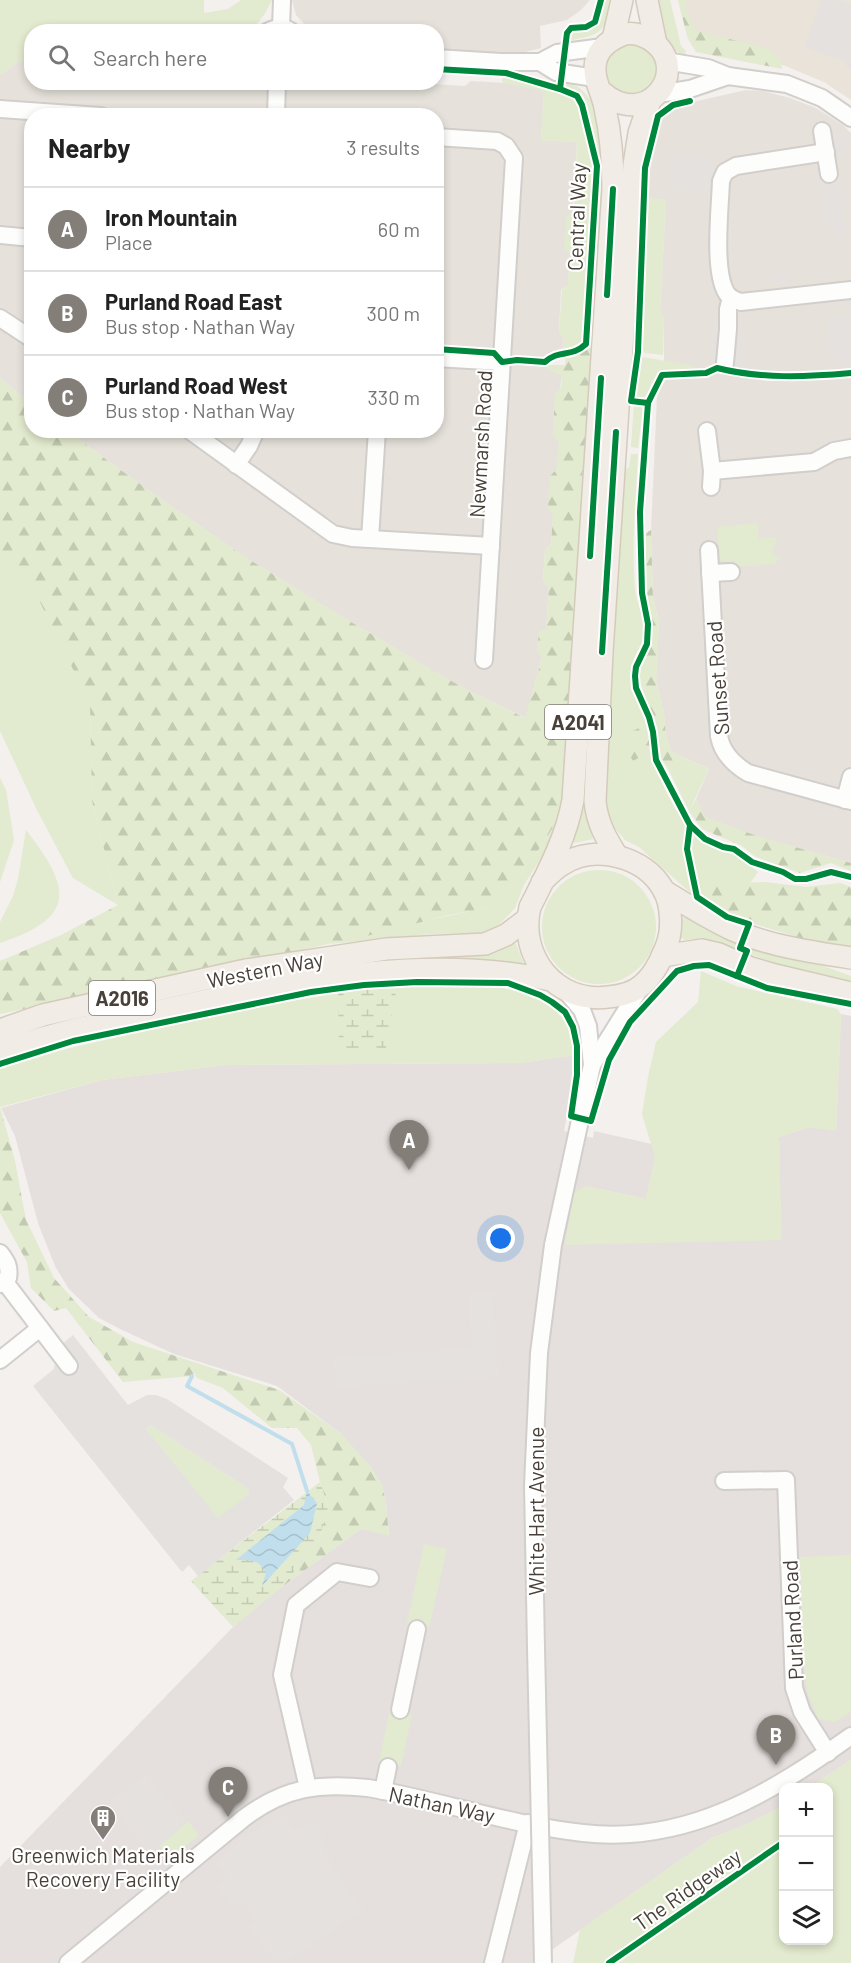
<!DOCTYPE html>
<html lang="en">
<head>
<meta charset="utf-8">
<style>
	:root { --surface:#fff; --page:#f6f6f6; --text:#222; --muted:#767676; --line:#e0e0e0; --accent:#847e78 }
	body { margin:0; font-family:Barlow,sans-serif; background:var(--page); color:var(--text) }
	.controls { position:absolute; right:18px; bottom:18px; display:grid; overflow:hidden; border-radius:12px; box-shadow:0 3px 9px #0003 }
	.controls button { width:54px; height:54px; display:grid; place-items:center; padding:0; border:0; border-bottom:2px solid var(--line); background:var(--surface); color:var(--text); font:30px sans-serif }
	.you { position:absolute; left:501px; top:1239px; width:21px; height:21px; margin:-15px; border:4px solid #fff; border-radius:50%; background:#1a73e8; box-shadow:0 0 0 9px #1a73e833 }
	.badge { display:grid; place-items:center; width:39px; height:39px; border-radius:50%; background:var(--accent); color:#fff; font-size:20px; font-weight:700 }
	.pin { position:absolute; translate:-50% -50px; filter:drop-shadow(0 2px 3px #0008) }
	.pin::after { content:''; position:absolute; top:32px; width:21px; height:18px; background:inherit; clip-path:polygon(0 0,100% 0,50% 100%) }
	.list { margin:0; padding:0; list-style:none }
	h2 { display:flex; justify-content:space-between; align-items:center; height:78px; margin:0; padding:0 24px; font-size:26px }
	h2 small { font-size:20px; font-weight:400; color:var(--muted) }
	.list li { display:grid; grid-template-columns:39px 1fr auto; gap:18px; align-items:center; box-sizing:border-box; height:84px; padding:0 24px; border-top:2px solid var(--line) }
	.list b { display:block; font-size:22px; white-space:nowrap }
	.list p { margin:0; font-size:20px; white-space:nowrap; color:var(--muted) }
	.list em { font-size:20px; font-style:normal; color:var(--muted) }
	.icon { flex:none; width:33px; height:33px; fill:none; stroke:currentColor; stroke-width:2; stroke-linecap:round; stroke-linejoin:round }
	.map { position:relative; flex:none; width:851px; height:1963px; overflow:hidden }
	.search { position:absolute; background:var(--surface); box-shadow:0 3px 9px #0003; left:24px; top:24px; width:420px; height:66px; display:flex; align-items:center; gap:15px; box-sizing:border-box; padding:0 21px; border-radius:24px; color:var(--muted); font-size:22px }
	.panel { position:absolute; background:var(--surface); box-shadow:0 3px 9px #0003; left:24px; top:108px; width:420px; height:330px; border-radius:24px }
	.map>svg:first-child { display:block }
</style>
</head>
<body>
<div class="map">
<svg width="851" height="1963" viewBox="0 0 851 1963">
	<defs>
		<pattern id="forest-firs" width="22" height="20" patternUnits="userSpaceOnUse" patternTransform="scale(1.5)"><rect width="22" height="20" fill="#e2eacf"/><path d="M5 1l3.5 6h-7zM16 11l3.5 6h-7z" fill="#c3cab2"/></pattern>
		<pattern id="wetland-marsh" width="20" height="14" patternUnits="userSpaceOnUse" patternTransform="scale(1.5)"><rect width="20" height="14" fill="#e2eacf"/><path d="M1 5h8M5 5V1M11 12h8M15 12V8" fill="none" stroke="#c3cab2"/></pattern>
		<pattern id="water-waves" width="16" height="10" patternUnits="userSpaceOnUse" patternTransform="scale(1.5)"><rect width="16" height="10" fill="#c1deed"/><path d="M0 5q4-4 8 0t8 0" fill="none" stroke="#a7c0cc"/></pattern>
	</defs>
	<rect width="100%" height="100%" fill="#f3f0ed"/>
	<!-- residential -->
	<g fill="#e6e2db">
		<polygon points="292,0 590,0 581,10 567,20 540,26 541,48 513,55 437,50 436,32 311,31 296,15"/>
		<polygon points="26,59 31,59 32,82 431,82 433,84 465,86 471,81 506,83 544,91 541,140 577,142 568,285 561,290 559,332 564,338 563,350 549,353 547,369 562,375 553,434 559,441 551,544 545,550 543,581 549,588 546,629 543,631 542,657 526,718 471,692 423,665 316,601 242,555 151,492 67,431 436,430 436,116 32,116 31,403 0,378 0,75 18,62"/>
		<polygon points="746,90 763,91 790,98 816,108 843,125 851,133 851,863 756,836 704,817 696,799 709,769 671,752 666,736 664,713 656,681 659,621 653,598 651,530 657,397 664,380 664,318 660,312 666,200 647,198 649,164 659,122 667,112 675,106"/>
	</g>
	<!-- industrial -->
	<polygon fill="#e5e0dd" points="841,1014 851,1016 851,1760 810,1787 784,1788 783,1806 747,1824 712,1838 533,1963 0,1963 0,1867 233,1627 268,1597 361,1529 389,1535 386,1504 382,1484 340,1433 277,1386 174,1354 120,1329 99,1318 69,1289 55,1266 38,1223 15,1136 1,1108 102,1080 227,1065 520,1063 575,1055 574,1078 564,1131 593,1138 594,1131 652,1144 655,1157 646,1199 585,1186 781,1240 779,1137 809,1127 836,1130"/>
	<!-- education -->
	<polygon fill="#e9e3d9" points="678,0 851,0 851,100 824,82 766,58 688,39"/>
	<!-- grass -->
	<g fill="#e2eacf">
		<path d="M0 0H204V13L228 9 241 0H272C266 12 259 26 246 31L32 32 31 59 18 62 0 75Z"/>
		<path d="M605 0H614C604 31 603 35 571 40L570 33C600 30 597 27 605 0Z"/>
		<path d="M654 0H670L681 46 686 51 684 56C663 45 660 20 654 0Z"/>
		<circle cx="630" cy="70" r="26"/>
		<path d="M503 76 571 94 580 104 595 165 585 337C581 347 573 348 563 350L564 338 559 332 562 290 568 285 570 254 564 249 566 217 574 211 577 142 541 140 544 92 502 82Z"/>
		<path d="M567 82C620 98 603 205 601 247H595L599 163 584 103 574 91 565 89Z"/>
		<path d="M647 198 666 200 660 312 664 318 663 355 645 353C635 340 644 310 641 293Z"/>
		<polygon points="631,355 695,366 694,371 658,372 654,384 643,400 634,399 635,384 629,383"/>
		<polygon points="607,394 588,820 593,839 575,843 572,841"/>
		<polygon points="634,404 643,405 638,448 631,447"/>
		<path d="M631 454H638C636 497 631 545 635 588 636 602 644 615 644 629 645 643 634 654 631 668 627 687 642 707 646 725L632 731 633 761 651 751C658 778 676 819 698 836 710 845 721 846 732 852 741 857 749 866 758 872L750 883 706 886 726 915 692 894 639 847 625 840 609 821 605 803V752L623 469 629 468Z"/>
		<polygon points="757,523 759,539 777,537 772,555 781,558 774,564 736,567 735,562 722,561 719,557 717,527"/>
		<polygon points="0,558 34,590 90,704 92,801 118,905 73,878 37,810 0,731"/>
		<polygon points="695,763 709,769 689,811 667,767 685,767"/>
		<polygon points="0,778 6,790 14,840 0,882"/>
		<path d="M563 812 553 839 524 885 515 908 497 927 480 933 430 934 329 944C384 932 438 916 494 907L537 852Z"/>
		<path d="M26 830C70 887 79 917 0 943V922L13 896 18 879Z"/>
		<circle cx="599" cy="927" r="57"/>
		<polygon points="686,916 851,976 851,985 798,972 716,941 703,938 684,940 681,937 682,919"/>
		<polygon points="511,942 516,944 523,962 519,966 500,963 0,1037 47,1023 259,975"/>
		<polygon points="701,971 736,986 837,1009 841,1014 836,1131 809,1127 779,1137 782,1240 565,1245 574,1193 585,1186 646,1199 655,1157 642,1114 648,1077 656,1042 698,1002"/>
		<path d="M408 985C455 985 531 978 563 1019 571 1029 573 1043 575 1055L520 1063 227 1065 102 1080 0 1107V1067C62 1049 124 1035 187 1022 260 1006 333 992 408 985Z"/>
		<polygon points="151,1425 249,1489 248,1495 218,1519 146,1429"/>
		<polygon points="424,1544 447,1549 429,1628 407,1623"/>
		<polygon points="851,1555 851,1712 836,1722 818,1719 808,1694 805,1675 800,1557"/>
		<polygon points="390,1709 412,1714 401,1766 379,1762"/>
		<polygon points="851,1760 851,1963 573,1963 580,1930 712,1838 747,1824 783,1806 784,1940 828,1940 828,1788 810,1787"/>
		<polygon points="188,1821 199,1835 171,1859 159,1846"/>
	</g>
	<!-- forest -->
	<g fill="url(#forest-firs)">
		<polygon points="678,0 687,0 685,7 697,31 770,49 781,60 782,69 696,52 688,39"/>
		<polygon points="587,348 594,348 563,812 537,852 494,907 448,915 380,933 0,1014 0,961 61,935 118,905 92,801 90,704 34,590 0,558 0,378 31,403 32,430 67,431 151,492 242,555 316,601 423,665 471,692 525,718 542,658 537,652 539,631 546,629 549,588 543,582 545,550 551,544 553,515 548,508 550,476 556,470 559,441 553,434 555,393 561,387 562,375 547,370 547,365 565,365 566,357 580,354"/>
		<polygon points="651,530 653,598 659,621 656,681 664,713 666,736 671,752 695,763 685,767 667,767 659,755 653,718 640,682 640,670 649,646 651,624 645,581 644,534"/>
		<polygon points="646,725 651,751 633,761 625,746 632,731"/>
		<polygon points="696,799 705,817 757,836 851,863 851,871 831,863 800,873 756,857 742,846 702,829 689,811"/>
		<polygon points="765,882 806,887 840,883 851,887 851,948 810,941 726,915 704,894 706,885"/>
		<polygon points="0,1107 15,1161 26,1220 54,1278 89,1317 133,1342 279,1390 340,1433 369,1464 382,1484 386,1504 389,1536 361,1529 283,1586 319,1539 328,1507 320,1482 311,1445 297,1428 272,1428 223,1388 197,1378 194,1373 192,1376 123,1382 66,1308 54,1311 31,1288 27,1262 0,1213"/>
	</g>
	<!-- wetland -->
	<g fill="url(#wetland-marsh)">
		<polygon points="397,986 386,1048 339,1049 338,992"/>
		<polygon points="320,1482 328,1507 319,1539 283,1586 233,1627 191,1581"/>
	</g>
	<!-- parking -->
	<g fill="#e5e1de" fill-rule="evenodd">
		<polygon points="821,0 839,0 851,4 851,71 839,56 835,58 805,47"/>
		<polygon points="844,132 847,151 835,153 832,133"/>
		<polygon points="672,156 712,158 710,191 670,189"/>
		<polygon points="840,183 847,237 836,239 835,230 827,230 820,186"/>
		<polygon points="788,272 789,282 771,283 770,273"/>
		<polygon points="851,314 851,366 842,367 840,358 830,359 826,317"/>
		<polygon points="713,328 742,331 741,368 711,359"/>
		<polygon points="493,1293 498,1377 336,1387 334,1357 472,1348 469,1294"/>
		<path d="M73 1335 128 1405 147 1395H156L167 1399 288 1478 283 1487 294 1500 198 1576 189 1565 182 1572 33 1386 54 1369 55 1363 51 1353ZM151 1425 249 1489 248 1495 218 1518 146 1429Z"/>
		<polygon points="146,1773 186,1823 150,1854 108,1804"/>
		<polygon points="283,1815 294,1829 317,1821 330,1863 363,1911 282,1963 277,1963 248,1927 257,1920 241,1900 231,1907 215,1887 227,1877 215,1863 245,1837"/>
	</g>
	<!-- water -->
	<path fill="url(#water-waves)" d="M307 1491 317 1503 310 1533 262 1586 266 1573C259 1559 250 1560 236 1560L304 1505Z"/>
	<g fill="none" stroke-linecap="round" stroke-linejoin="round">
		<!-- stream -->
		<polyline stroke="#c1deed" stroke-width="4" points="192,1376 187,1386 292,1444 307,1491"/>
		<!-- minor casing -->
		<g stroke="#d1cecb" stroke-width="20">
			<g id="minor">
				<polyline points="281,27 282,0"/>
				<path d="M267 32C276 27 283 26 292 32"/>
				<polyline points="436,58 501,62 540,62 557,53 603,47"/>
				<polyline points="666,61 708,68 728,76 787,84 822,98 851,118"/>
				<polyline points="540,62 556,72 595,78"/>
				<polyline points="658,94 690,89 728,76"/>
				<polyline points="0,109 101,116"/>
				<polyline points="276,116 277,82"/>
				<polyline points="822,131 829,174"/>
				<polyline points="436,137 497,141 506,146 514,158 484,660"/>
				<path d="M826 152 736 166 725 172 721 181C720 208 713 270 726 292 729 298 734 300 741 302L851 290"/>
				<polyline points="0,235 32,238"/>
				<polyline points="0,318 32,339"/>
				<polyline points="436,358 502,362"/>
				<polyline points="725,363 728,329 728,309 731,298"/>
				<polyline points="189,430 333,534 352,538 491,546"/>
				<polyline points="707,431 712,471"/>
				<polyline points="236,465 249,446 256,430"/>
				<polyline points="711,487 712,471 814,462 834,451 851,448"/>
				<polyline points="370,539 377,430"/>
				<path d="M709 550 719 736C722 753 733 764 748 773L851 801"/>
				<polyline points="710,573 731,572"/>
				<polyline points="845,800 851,777"/>
				<polyline points="592,1065 642,985"/>
				<path d="M0 1253C7 1262 10 1267 8 1278L0 1284"/>
				<polyline points="5,1282 69,1366"/>
				<polyline points="0,1360 40,1328"/>
				<polyline points="724,1481 786,1480 794,1688 802,1712 828,1753"/>
				<polyline points="536,1648 533,1485 539,1353 553,1245 592,1065 588,1026 582,1010 565,990"/>
				<polyline points="400,1710 417,1629"/>
				<polyline points="308,1788 282,1675 296,1605 337,1572 370,1578"/>
				<polyline points="383,1791 388,1767"/>
				<path d="M68 1963 244 1818C285 1787 319 1783 368 1788 440 1800 510 1825 583 1833 686 1845 771 1793 851 1736"/>
				<polyline points="493,1963 528,1823"/>
			</g>
		</g>
		<!-- major casing -->
		<g stroke="#d4cbbc" stroke-width="24">
			<g id="major">
				<polyline points="647,0 656,44"/>
				<polyline points="613,39 622,0"/>
				<path d="M617 856C606 838 597 823 595 801L602 652 634 165 639 133 650 101"/>
				<path d="M542 882C548 876 555 868 563 864 595 844 644 856 663 889 672 904 673 931 666 947 661 960 653 976 642 985 633 993 620 996 608 997 556 1004 518 956 530 907 547 873 566 839 573 800L613 189C613 161 611 135 605 108 603 94 594 82 595 68 595 52 607 41 622 35 633 31 647 36 656 44 689 74 645 130 602 92"/>
				<path d="M664 891C687 905 709 919 733 930 770 946 811 952 851 958"/>
				<polyline points="662,956 702,950 719,954 751,968 775,975 851,993"/>
				<polyline points="0,1030 43,1015 246,970 386,949 485,944 506,935 527,919"/>
				<path d="M0 1051C59 1031 121 1019 181 1006 305 979 425 954 551 980"/>
			</g>
		</g>
		<!-- minor -->
		<use href="#minor" stroke="#fdfdfc" stroke-width="16"/>
		<!-- major -->
		<use href="#major" stroke="#f1ede6" stroke-width="21"/>
		<!-- minor-bridge casing -->
		<g stroke="#d1cecb" stroke-width="20" stroke-linecap="butt">
			<polyline id="minor-bridge" points="536,1648 543,1963"/>
		</g>
		<!-- minor-bridge -->
		<use href="#minor-bridge" stroke="#fdfdfc" stroke-width="16"/>
		<!-- cycleway casing -->
		<g stroke="#fff" stroke-width="10">
			<g id="cycleway">
				<polyline points="436,69 506,73 560,89"/>
				<polyline points="607,295 613,189"/>
				<path d="M436 349 494 353 502 362 517 360 545 362C559 349 571 358 586 344L597 166 582 105 577 96 560 89 567 33 571 28 586 27 595 22 601 0"/>
				<path d="M851 373C806 377 761 379 717 368L706 373 662 375 648 403 640 512 642 593 648 624 647 644 636 667 635 676 636 688 649 717 653 732 656 760 690 825 705 839 723 847 734 849 752 862 783 872 795 879H806L831 872 851 877"/>
				<polyline points="648,403 631,401 638,352 645,168 658,116 673,105 690,101"/>
				<polyline points="590,556 601,378"/>
				<polyline points="602,652 616,432"/>
				<polyline points="690,825 687,849 697,897 727,917 749,924 740,948 747,951 737,976"/>
				<polyline points="0,1064 73,1041 311,992 364,985 417,982 508,983 540,995 552,1002 565,1012 573,1027 577,1046 577,1075 571,1116 591,1121 609,1060 630,1022 677,971 694,966 709,965 767,988 851,1004"/>
				<polyline points="609,1963 784,1842"/>
			</g>
		</g>
		<!-- cycleway -->
		<use href="#cycleway" stroke="#00873e" stroke-width="6"/>
	</g>
	<!-- icons -->
	<defs>
		<g id="building-pin" transform="scale(1.35)"><path d="M0 17L-7.5 6A9.5 9.5 0 1 1 7.5 6Z" fill="#847e78" stroke="#fff"/><path d="M-4-6H4V6H1V3H-1V6H-4ZM-2.5-4.3h1.7v1.8h-1.7ZM.8-4.3h1.7v1.8H.8ZM-2.5-1h1.7V.8h-1.7ZM.8-1h1.7V.8H.8Z" fill="#fff"/></g>
	</defs>
	<g fill-rule="evenodd">
		<use href="#building-pin" x="103" y="1818"/>
	</g>
	<g text-anchor="middle" dominant-baseline="central" stroke-width="4.5" stroke-linejoin="round" paint-order="stroke">
		<!-- shield labels -->
		<g fill="#fff" stroke="#807a74" stroke-width="1.5">
			<rect x="545" y="705" width="66" height="34" rx="4.5"/>
			<rect x="89" y="981" width="66" height="34" rx="4.5"/>
		</g>
		<g font-size="20" font-weight="bold" fill="#494139">
			<text x="578" y="722">A2041</text>
			<text x="122" y="998">A2016</text>
		</g>
		<!-- street labels -->
		<g font-size="21" fill="#494139" stroke="#fff">
			<text transform="translate(576 217) rotate(-88)">Central Way</text>
			<text transform="translate(480 444) rotate(-87)">Newmarsh Road</text>
			<text transform="translate(717 678) rotate(-94)">Sunset Road</text>
			<text transform="translate(265 969) rotate(-11)">Western Way</text>
			<text transform="translate(535 1511) rotate(-90)">White Hart Avenue</text>
			<text transform="translate(792 1620) rotate(-93)">Purland Road</text>
			<text transform="translate(442 1804) rotate(12)">Nathan Way</text>
			<text transform="translate(687 1889) rotate(-35)">The Ridgeway</text>
		</g>
		<!-- poi labels -->
		<g font-size="21" fill="#494139" stroke="#fff">
			<text x="103" y="1854">Greenwich Materials<tspan x="103" dy="24">Recovery Facility</tspan></text>
		</g>
	</g>
</svg>
<div class="controls">
<button>+</button>
<button>−</button>
<button><svg class="icon" aria-label="layers" viewBox="0 0 24 24"><path d="M12 4l9 5-9 5-9-5zM3 14l9 5 9-5"/></svg></button>
</div>
<div class="you"></div>
<div class="pin badge" style="left:409px;top:1170px">A</div>
<div class="pin badge" style="left:776px;top:1765px">B</div>
<div class="pin badge" style="left:228px;top:1817px">C</div>
<div class="search"><svg class="icon" aria-label="search" viewBox="0 0 24 24"><circle cx="10" cy="10" r="6"/><path d="M15 15l6 6"/></svg>Search here</div>
<section class="panel">
<h2>Nearby<small>3 results</small></h2>
<ul class="list">
<li><span class="badge">A</span><div><b>Iron Mountain</b><p>Place</p></div><em>60 m</em></li>
<li><span class="badge">B</span><div><b>Purland Road East</b><p>Bus stop · Nathan Way</p></div><em>300 m</em></li>
<li><span class="badge">C</span><div><b>Purland Road West</b><p>Bus stop · Nathan Way</p></div><em>330 m</em></li>
</ul>
</section>
</div>
</body>
</html>
